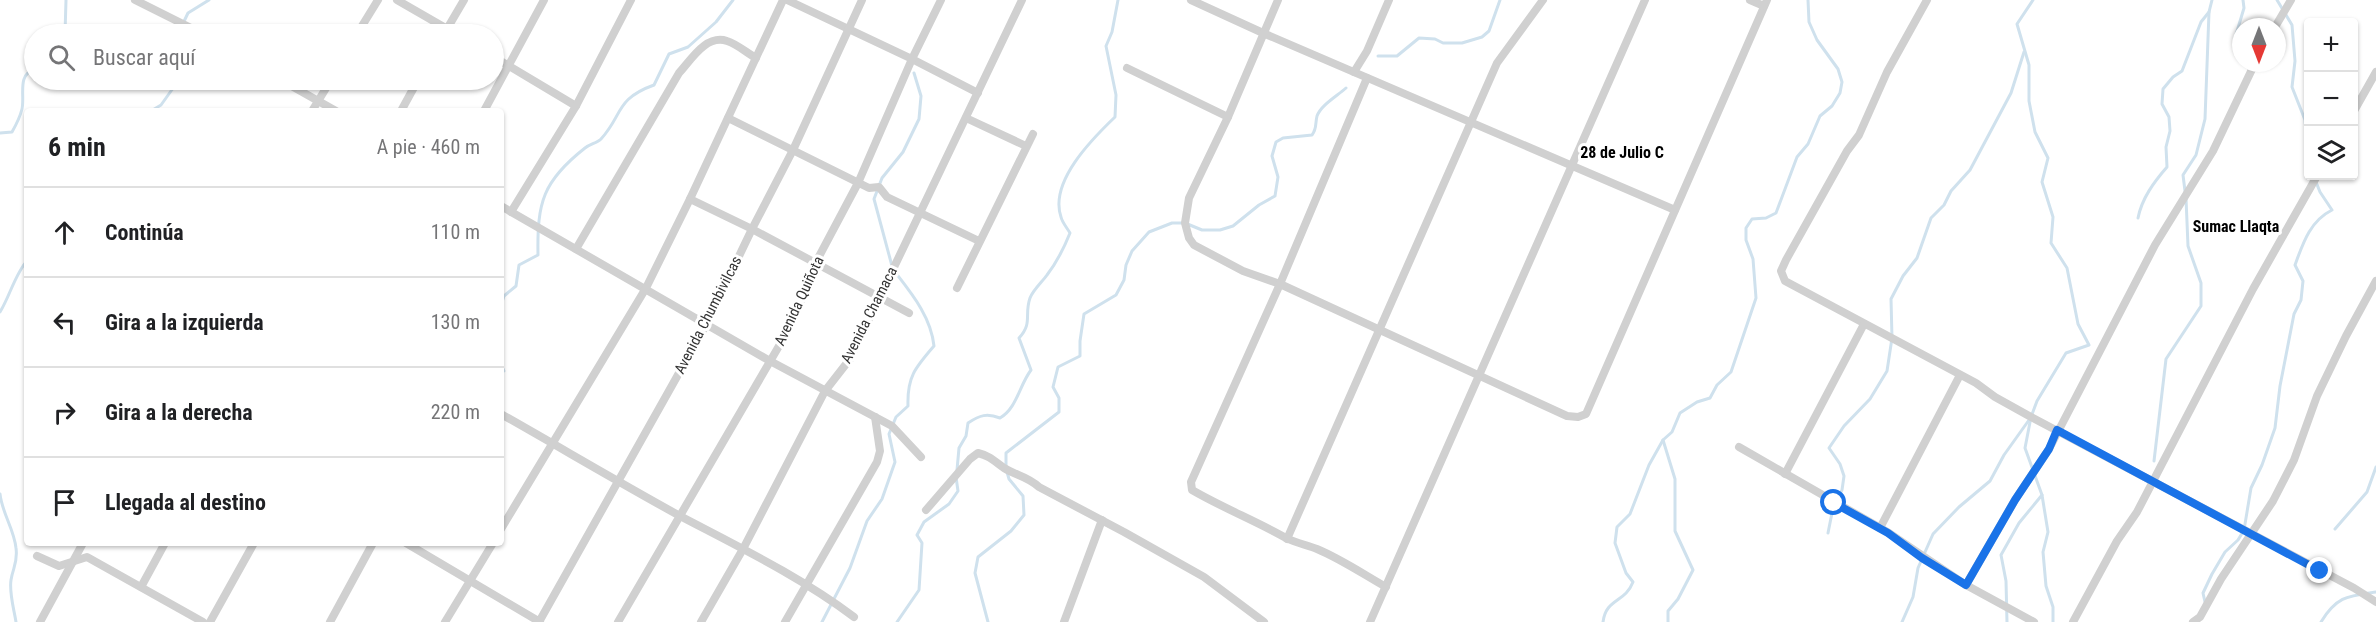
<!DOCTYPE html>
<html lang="es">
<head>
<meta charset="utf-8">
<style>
	:root { --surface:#fff; --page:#f2f2f2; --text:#202124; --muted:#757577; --line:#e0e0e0 }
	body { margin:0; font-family:"Roboto Condensed",sans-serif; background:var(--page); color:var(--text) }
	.controls { position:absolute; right:18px; top:18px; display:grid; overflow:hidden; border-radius:6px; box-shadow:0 2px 4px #0004 }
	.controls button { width:54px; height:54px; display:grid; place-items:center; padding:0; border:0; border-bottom:2px solid var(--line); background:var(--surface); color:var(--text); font:30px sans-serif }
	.compass { position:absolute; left:2232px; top:18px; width:54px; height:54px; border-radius:50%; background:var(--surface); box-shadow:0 2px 4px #0004; rotate:180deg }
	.stop { position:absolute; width:18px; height:18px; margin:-14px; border:4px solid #1a73e8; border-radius:50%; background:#fff }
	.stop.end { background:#1a73e8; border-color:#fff; box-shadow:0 2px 6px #0008 }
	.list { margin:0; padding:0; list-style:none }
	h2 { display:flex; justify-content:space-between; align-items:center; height:78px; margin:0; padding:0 24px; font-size:26px }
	h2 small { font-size:20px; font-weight:400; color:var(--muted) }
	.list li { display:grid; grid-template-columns:39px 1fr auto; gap:18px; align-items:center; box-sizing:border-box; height:90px; padding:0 24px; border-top:2px solid var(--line) }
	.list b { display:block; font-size:22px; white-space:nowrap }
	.list em { font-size:20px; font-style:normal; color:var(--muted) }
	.icon { flex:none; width:33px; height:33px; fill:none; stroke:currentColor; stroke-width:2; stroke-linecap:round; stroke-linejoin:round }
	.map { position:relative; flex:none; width:2376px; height:622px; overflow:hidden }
	.search { position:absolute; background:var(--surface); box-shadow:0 2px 4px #0004; left:24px; top:24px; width:480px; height:66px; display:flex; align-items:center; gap:15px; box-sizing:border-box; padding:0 21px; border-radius:33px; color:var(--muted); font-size:22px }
	.panel { position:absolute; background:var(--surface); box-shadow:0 2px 4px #0004; left:24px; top:108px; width:480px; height:438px; border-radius:6px }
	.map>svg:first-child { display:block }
</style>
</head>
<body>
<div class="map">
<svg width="2376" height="622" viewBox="0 0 2376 622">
	<rect width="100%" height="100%" fill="#fff"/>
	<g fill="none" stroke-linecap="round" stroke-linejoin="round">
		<!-- stream -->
		<g stroke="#cfe1ed" stroke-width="3">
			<polyline points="2277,0 2292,25 2295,61 2292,87 2305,120 2308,153"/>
			<polyline points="65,34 66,0"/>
			<polyline points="178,34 188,13 209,0"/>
			<polyline points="1378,56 1397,56 1419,38 1435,39 1443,43 1462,43 1482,37 1489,31 1500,0"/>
			<polyline points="2238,59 2235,38 2244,8 2243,0"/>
			<polyline points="151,111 161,105 176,84 176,80"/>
			<path d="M0 133 12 132C16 125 20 117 22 109 25 96 17 74 34 70"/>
			<polyline points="2185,191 2183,175 2196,155 2205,119 2209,12 2212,0"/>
			<path d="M2138 218C2142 198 2154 182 2167 167L2166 147 2170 131 2169 117 2162 104 2163 89 2173 77 2182 71 2201 22 2209 12"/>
			<polyline points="892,266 874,199 882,178 903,152 919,119 921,96 914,73"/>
			<path d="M501 305 504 296 516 286 519 265 538 255C537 202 543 181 585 148 590 144 597 143 601 139 623 115 615 99 654 85L669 54 688 47 716 22 733 0"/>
			<path d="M0 312C9 298 16 272 27 261"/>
			<polyline points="501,365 504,371"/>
			<polyline points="1663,440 1675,479 1675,531 1693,570 1678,599 1668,611 1668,622"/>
			<polyline points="2154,461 2166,359 2201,306 2201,283 2188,246 2186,198"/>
			<path d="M1006 466V453L1059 412V398L1053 387 1058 367 1080 356V341L1084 314 1116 295 1124 280 1126 265 1132 251 1149 232 1172 223H1185L1202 230H1220L1233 226 1259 205 1275 196 1278 177 1272 156 1276 142 1283 138 1312 135C1317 129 1315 124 1317 116 1321 105 1337 96 1346 88"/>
			<path d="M957 470 959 448 966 436 968 423C980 415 987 413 1000 418 1017 408 1019 386 1031 370L1019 338C1033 323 1024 315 1030 298 1033 290 1042 282 1047 275 1057 262 1064 248 1070 233 1067 228 1062 222 1061 217 1049 182 1092 139 1115 117L1116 95 1106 46 1112 32 1118 0"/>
			<path d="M0 494C2 513 14 529 16 548 18 563 13 567 11 580 9 593 14 609 16 622"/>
			<polyline points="2042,495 2048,532 2043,552 2046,586 2053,607 2053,622"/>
			<polyline points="2335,529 2367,492 2376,467"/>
			<polyline points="1828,533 1834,503 1842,490 1844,476 1840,464 1829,448 1844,426 1870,399 1887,371 1892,338 1891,299 1903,276 1917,258 1931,218 1944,205 1951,191 1970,170 2011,93 2024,52"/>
			<path d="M2205 602 2203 593 2212 574 2225 552 2238 540 2244 530 2251 488 2262 465 2275 428 2280 386 2294 314 2301 300 2303 281 2295 265C2303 243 2310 221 2332 210L2320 192 2316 182"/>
			<path d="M822 622 850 568 867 521 882 499 895 462 889 434 896 417 908 406C907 377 915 368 934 346 931 317 912 294 895 272"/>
			<polyline points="897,622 919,590 922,543 917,535 924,522 949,504 958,491 956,477"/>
			<polyline points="988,622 975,573 978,557 1011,531 1024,515 1023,496 1009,479 1007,472"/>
			<path d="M1603 622C1606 598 1625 603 1633 582L1626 573 1615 543 1617 527 1630 514 1649 465 1663 440 1672 432 1680 413 1697 402 1710 398 1717 385 1731 372 1756 298 1753 259 1746 240V228L1752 219 1766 218 1776 213 1797 157 1808 144 1820 116 1832 106 1840 93 1842 82 1838 69 1817 40 1809 22 1808 0"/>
			<polyline points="1902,622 1913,597 1918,568 1933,534 1959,507 1990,481 2004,455 2029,420"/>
			<polyline points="2007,622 2006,581 2001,555 2019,523 2042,495 2025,448 2031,417 2037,401 2066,353 2089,345 2078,324 2067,268 2051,243 2053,217 2042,182 2048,158 2035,132 2029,101 2029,65 2017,24 2033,0"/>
			<path d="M2321 622C2337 596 2348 596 2376 592"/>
		</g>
		<!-- street -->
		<g stroke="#d0d0d0" stroke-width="8">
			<polyline points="135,0 203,34"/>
			<polyline points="397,0 456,34"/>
			<polyline points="787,0 912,59 978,93"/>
			<polyline points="1191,0 1263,33 1675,210"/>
			<polyline points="1278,0 1228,117 1189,198 1185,223 1189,238 1194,245 1243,271 1280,284 1567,416 1578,417 1586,414 1767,0"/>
			<polyline points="1750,0 1764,6"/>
			<polyline points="1927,0 1887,72 1859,135 1847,151 1786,260 1781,271 1785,281 1976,383 1995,397 2031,417 2354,588 2376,602"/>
			<polyline points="2275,27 2291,0"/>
			<polyline points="357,34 378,0"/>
			<polyline points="444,34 464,0"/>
			<polyline points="494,57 576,106"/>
			<polyline points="1127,68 1228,117"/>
			<polyline points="1354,72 1367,51 1389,0"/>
			<path d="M1367 78 1280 284 1191 482 1192 490C1223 508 1256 521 1286 538 1296 543 1307 545 1317 549 1341 559 1363 574 1386 587"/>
			<polyline points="281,80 336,111"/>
			<polyline points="312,111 331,80"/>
			<polyline points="401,111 418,80"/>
			<polyline points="484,111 544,0"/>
			<polyline points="2354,111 2376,72"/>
			<polyline points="728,118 869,188 879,187 887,197 979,241"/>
			<polyline points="966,118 1026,146"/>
			<polyline points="690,199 752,229 909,313"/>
			<polyline points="501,206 770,361 892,426 921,457"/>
			<polyline points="511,212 576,106 631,0"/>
			<path d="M576 249 679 73C691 60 706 34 727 41 737 44 747 53 756 58"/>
			<polyline points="957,288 1033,134"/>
			<path d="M501 414C561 448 620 483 680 516 739 547 801 577 854 617"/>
			<polyline points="1739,447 1889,533 1966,585 2034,622"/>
			<polyline points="1785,474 1864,324"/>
			<path d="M926 510 970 459 978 453C990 456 994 461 1004 468 1017 476 1027 476 1039 487L1124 532 1204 577 1264 622"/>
			<polyline points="1880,528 1960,375"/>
			<polyline points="501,529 646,288 690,199 783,0"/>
			<polyline points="1287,539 1497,63 1543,0"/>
			<polyline points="406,543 540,622"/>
			<polyline points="37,556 59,566 87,557 203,622"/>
			<polyline points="1966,585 2015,500 2049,449 2155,245 2213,151 2255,63"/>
			<polyline points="141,587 165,543"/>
			<polyline points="40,622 83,543"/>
			<polyline points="210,622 254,543"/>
			<polyline points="330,622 373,543"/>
			<polyline points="445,622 493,543"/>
			<polyline points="539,622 706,325 752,229 793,150 862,0"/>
			<polyline points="618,622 793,322 815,264 858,183 912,59 941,0"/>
			<polyline points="701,622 743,549 825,391 850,359 1022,0"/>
			<polyline points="785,622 877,462 880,451 875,417"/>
			<polyline points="1064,622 1102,520"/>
			<polyline points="1370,622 1645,0"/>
			<polyline points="2073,622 2117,541 2137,512 2253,289 2317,176"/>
			<polyline points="2193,622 2200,617 2221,579 2273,501 2294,460 2317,396 2346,336 2376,281"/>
		</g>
	</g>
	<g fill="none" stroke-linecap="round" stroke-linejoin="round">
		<!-- route -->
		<polyline stroke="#1a73e8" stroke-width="8" points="1834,503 1888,533 1922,558 1966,585 2015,500 2049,449 2057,430 2320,571"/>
	</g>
	<g text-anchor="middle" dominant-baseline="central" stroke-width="6" stroke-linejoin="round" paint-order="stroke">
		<!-- street labels -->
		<g font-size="15" fill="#333" stroke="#fff">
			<text transform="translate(799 301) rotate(-65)">Avenida Quiñota</text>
			<text transform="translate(708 315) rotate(-63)">Avenida Chumbivilcas</text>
			<text transform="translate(869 315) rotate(-63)">Avenida Chamaca</text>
		</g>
		<!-- neighbourhood labels -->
		<g font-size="16" font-weight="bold" fill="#000" stroke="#fff">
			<text x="1622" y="152">28 de Julio C</text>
			<text x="2236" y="226">Sumac Llaqta</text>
		</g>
	</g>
</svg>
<div class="controls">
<button>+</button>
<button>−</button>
<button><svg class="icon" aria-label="layers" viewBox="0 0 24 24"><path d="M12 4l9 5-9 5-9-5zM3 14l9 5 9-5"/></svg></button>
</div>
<svg class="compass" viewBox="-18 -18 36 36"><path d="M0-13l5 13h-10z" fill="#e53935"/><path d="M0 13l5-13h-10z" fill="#757577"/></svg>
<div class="stop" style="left:1834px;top:503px"></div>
<div class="stop end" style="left:2320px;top:571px"></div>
<div class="search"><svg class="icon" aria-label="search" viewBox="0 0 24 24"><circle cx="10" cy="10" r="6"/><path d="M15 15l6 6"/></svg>Buscar aquí</div>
<section class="panel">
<h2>6 min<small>A pie · 460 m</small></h2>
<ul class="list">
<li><svg class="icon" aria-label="ahead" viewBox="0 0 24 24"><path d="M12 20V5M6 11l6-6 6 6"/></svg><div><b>Continúa</b></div><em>110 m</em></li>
<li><svg class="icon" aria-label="left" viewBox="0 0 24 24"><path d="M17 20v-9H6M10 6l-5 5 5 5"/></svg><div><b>Gira a la izquierda</b></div><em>130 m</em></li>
<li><svg class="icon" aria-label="right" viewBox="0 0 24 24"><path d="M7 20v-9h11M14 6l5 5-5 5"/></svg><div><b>Gira a la derecha</b></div><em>220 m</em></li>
<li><svg class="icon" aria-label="arrive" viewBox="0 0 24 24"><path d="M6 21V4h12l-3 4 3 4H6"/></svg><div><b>Llegada al destino</b></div></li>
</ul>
</section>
</div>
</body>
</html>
